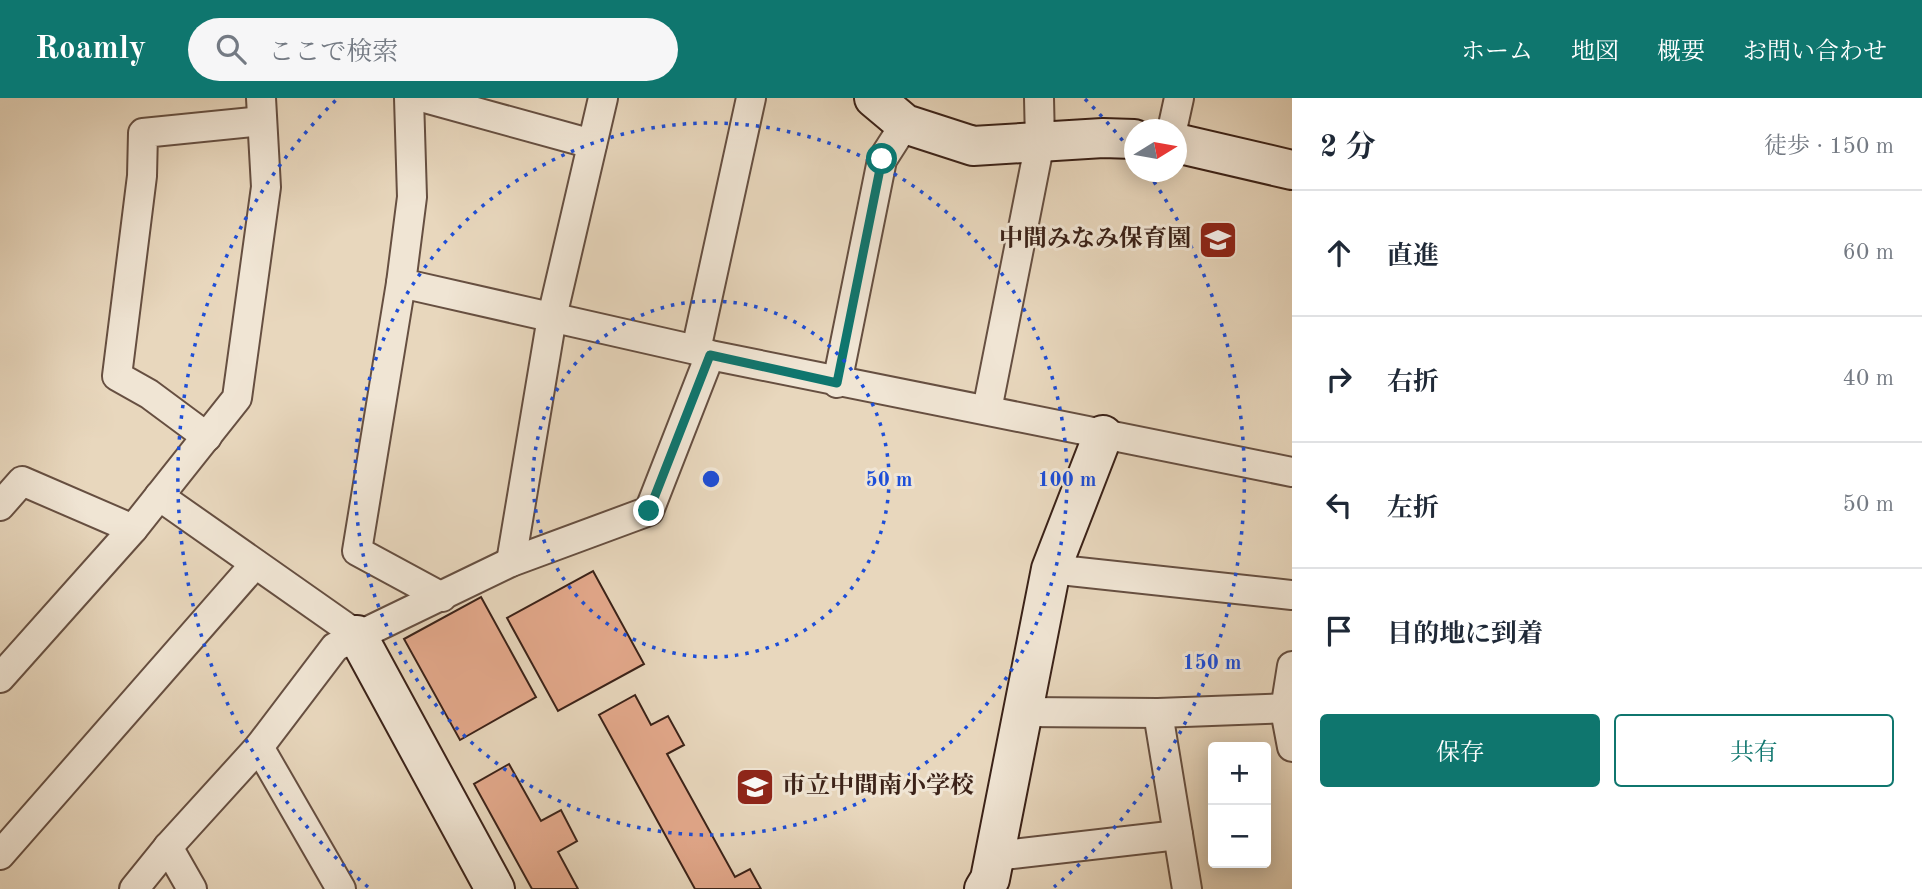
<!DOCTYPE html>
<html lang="ja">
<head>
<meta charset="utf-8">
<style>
	:root { --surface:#fff; --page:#f6f6f7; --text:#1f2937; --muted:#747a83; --line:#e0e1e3; --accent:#0f766e }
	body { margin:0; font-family:"Old Standard TT","Noto Serif JP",serif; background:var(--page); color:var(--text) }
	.controls { position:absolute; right:21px; bottom:21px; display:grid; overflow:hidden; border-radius:7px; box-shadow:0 4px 18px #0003 }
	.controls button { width:63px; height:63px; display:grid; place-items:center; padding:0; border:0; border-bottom:2px solid var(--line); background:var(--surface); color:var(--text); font:35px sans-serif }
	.compass { position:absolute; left:1124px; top:21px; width:63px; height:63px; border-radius:50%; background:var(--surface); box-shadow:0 4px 18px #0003; rotate:79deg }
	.stop { position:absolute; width:21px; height:21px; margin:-16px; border:5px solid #0f766e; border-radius:50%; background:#fff }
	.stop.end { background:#0f766e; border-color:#fff; box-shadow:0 2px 7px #0008 }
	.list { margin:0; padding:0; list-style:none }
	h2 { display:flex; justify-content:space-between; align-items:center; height:91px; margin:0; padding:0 28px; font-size:30px }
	h2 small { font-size:23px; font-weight:400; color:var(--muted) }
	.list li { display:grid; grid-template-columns:46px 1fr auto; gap:21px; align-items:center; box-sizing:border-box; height:126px; padding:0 28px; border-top:2px solid var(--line) }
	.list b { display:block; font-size:26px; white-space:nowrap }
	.list em { font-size:23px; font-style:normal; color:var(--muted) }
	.actions { display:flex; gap:14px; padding:21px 28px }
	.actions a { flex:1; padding:16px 0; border:2px solid var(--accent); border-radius:7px; text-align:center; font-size:24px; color:var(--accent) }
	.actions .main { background:var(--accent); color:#fff }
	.icon { flex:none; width:38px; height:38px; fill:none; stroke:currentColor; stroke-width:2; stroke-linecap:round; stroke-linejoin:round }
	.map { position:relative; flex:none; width:1292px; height:791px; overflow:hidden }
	header { display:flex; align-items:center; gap:42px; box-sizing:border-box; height:98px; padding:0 35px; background:var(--accent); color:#fff }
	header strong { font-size:33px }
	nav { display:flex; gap:38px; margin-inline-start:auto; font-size:24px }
	.search { width:490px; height:63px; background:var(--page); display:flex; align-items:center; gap:18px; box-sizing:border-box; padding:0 24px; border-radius:38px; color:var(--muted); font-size:26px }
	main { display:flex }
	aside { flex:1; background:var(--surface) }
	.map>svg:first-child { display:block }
</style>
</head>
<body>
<header>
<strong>Roamly</strong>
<div class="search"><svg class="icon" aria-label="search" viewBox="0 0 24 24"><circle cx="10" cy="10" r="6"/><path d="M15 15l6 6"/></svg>ここで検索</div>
<nav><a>ホーム</a><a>地図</a><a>概要</a><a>お問い合わせ</a></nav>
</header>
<main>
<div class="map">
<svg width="1292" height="791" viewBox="0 0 1292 791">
	<rect width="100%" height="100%" fill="#e8d7bd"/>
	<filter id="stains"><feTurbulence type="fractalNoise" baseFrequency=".00286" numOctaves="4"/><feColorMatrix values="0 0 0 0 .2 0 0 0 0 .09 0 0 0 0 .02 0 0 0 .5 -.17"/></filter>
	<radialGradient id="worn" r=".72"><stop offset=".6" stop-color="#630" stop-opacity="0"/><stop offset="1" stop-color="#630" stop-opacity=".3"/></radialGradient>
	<!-- building -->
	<g fill="#e4a98c" stroke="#3b2218" stroke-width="2">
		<polygon points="593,473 644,566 558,613 507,520"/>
		<polygon points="481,499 536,599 460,642 404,541"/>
		<polygon points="635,597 651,627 668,618 684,647 667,656 735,779 750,771 761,791 695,791 599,617"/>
		<polygon points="509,666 541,723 561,712 577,743 558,754 578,791 532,791 474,686"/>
	</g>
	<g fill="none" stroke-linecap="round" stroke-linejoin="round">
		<!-- street casing -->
		<g stroke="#664f41" stroke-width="32">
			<g id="street">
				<polyline points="409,0 412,99 401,185 696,252 710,257 1292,374"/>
				<polyline points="425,0 592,46"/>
				<polyline points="1172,32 1179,0"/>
				<polyline points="401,185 357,453 442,499"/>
				<polyline points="696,252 751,0"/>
				<polyline points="837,285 882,62 905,26"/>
				<polyline points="987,312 1040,44 1039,0"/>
				<polyline points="207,339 149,296 117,278 142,78 143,35 262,23"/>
				<polyline points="159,398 357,537"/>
				<polyline points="0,408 22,383 133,431"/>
				<polyline points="511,464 552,219 603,0"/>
				<polyline points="1051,471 1292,497"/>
				<polyline points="1292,568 1285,612 1292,649"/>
				<polyline points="0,580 133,431 237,300 266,89 261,0"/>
				<polyline points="1024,614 1158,615 1292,610"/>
				<polyline points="1158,615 1187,791"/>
				<polyline points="259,649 341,791"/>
				<polyline points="168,749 192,791"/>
				<polyline points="0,757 255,466"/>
				<polyline points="995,758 1178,737"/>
				<polyline points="134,791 168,749 259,649 335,549 511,464 649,413 710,257"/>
			</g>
		</g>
		<!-- secondary casing -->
		<g stroke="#3b2218" stroke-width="42">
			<g id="secondary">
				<polyline points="874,0 905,26 973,48 1103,40 1134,41"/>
				<polyline points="1176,45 1292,72"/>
				<polyline points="357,537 495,791"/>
				<polyline points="984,791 990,781 1051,471 1103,337"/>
			</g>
		</g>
		<!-- street -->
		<use href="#street" stroke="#f0e5d4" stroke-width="28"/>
		<!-- secondary -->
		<use href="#secondary" stroke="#f0e5d4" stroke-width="38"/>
	</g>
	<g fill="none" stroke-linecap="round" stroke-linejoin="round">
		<!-- route -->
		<polyline stroke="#0f766e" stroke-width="9" points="649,413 710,257 837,285 882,61"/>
	</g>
	<!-- distance rings -->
	<g fill="none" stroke="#1d4ed8" stroke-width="3.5" stroke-dasharray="3.5 7">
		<circle cx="711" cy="381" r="178"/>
		<circle cx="711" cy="381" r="356"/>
		<path d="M368 789A533 533 0 0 1 337 1M1085 1A533 533 0 0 1 1134 57M1148 75A533 533 0 0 1 1054 789"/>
	</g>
	<!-- icons -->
	<defs>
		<g id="school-square" transform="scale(2.0125)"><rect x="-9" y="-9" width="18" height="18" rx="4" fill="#8f2418" stroke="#f0e5d4"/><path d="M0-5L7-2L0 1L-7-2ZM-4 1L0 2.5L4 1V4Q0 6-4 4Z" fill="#fff"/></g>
	</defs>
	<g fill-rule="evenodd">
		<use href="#school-square" x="1218" y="142"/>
		<use href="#school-square" x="755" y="689"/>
	</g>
	<g text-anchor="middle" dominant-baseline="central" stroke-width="6" stroke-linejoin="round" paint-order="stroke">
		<!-- poi labels -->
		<g font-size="24" font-weight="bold" fill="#3b2218" stroke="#f0e5d4" text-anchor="end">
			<text x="1191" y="142">中間みなみ保育園</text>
			<text x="782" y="689" text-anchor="start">市立中間南小学校</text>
		</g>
	</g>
	<circle cx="711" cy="381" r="10" fill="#1d4ed8" stroke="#f0e5d4" stroke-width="3.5"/>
	<g font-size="21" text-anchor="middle" font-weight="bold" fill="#1d4ed8" stroke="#f0e5d4" stroke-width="6" stroke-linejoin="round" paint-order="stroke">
		<text x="889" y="388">50 m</text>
		<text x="1067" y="388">100 m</text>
		<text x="1212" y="571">150 m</text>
	</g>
	<rect width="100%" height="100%" filter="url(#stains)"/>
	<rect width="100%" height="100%" fill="url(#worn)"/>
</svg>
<div class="controls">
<button>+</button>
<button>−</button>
</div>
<svg class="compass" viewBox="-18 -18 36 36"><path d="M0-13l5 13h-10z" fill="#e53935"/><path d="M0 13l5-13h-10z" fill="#747a83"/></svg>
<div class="stop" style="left:882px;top:61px"></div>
<div class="stop end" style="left:649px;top:413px"></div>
</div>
<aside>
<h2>2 分<small>徒歩 · 150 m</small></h2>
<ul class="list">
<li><svg class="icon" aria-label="ahead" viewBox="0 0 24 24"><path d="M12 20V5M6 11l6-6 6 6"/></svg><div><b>直進</b></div><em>60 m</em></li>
<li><svg class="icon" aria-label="right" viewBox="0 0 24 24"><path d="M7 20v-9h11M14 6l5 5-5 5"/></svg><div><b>右折</b></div><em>40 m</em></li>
<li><svg class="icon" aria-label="left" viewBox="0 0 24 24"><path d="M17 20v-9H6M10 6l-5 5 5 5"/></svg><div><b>左折</b></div><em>50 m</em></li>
<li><svg class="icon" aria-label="arrive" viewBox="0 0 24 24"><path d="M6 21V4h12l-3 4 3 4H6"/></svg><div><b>目的地に到着</b></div></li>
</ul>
<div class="actions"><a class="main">保存</a><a>共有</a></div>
</aside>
</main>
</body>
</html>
